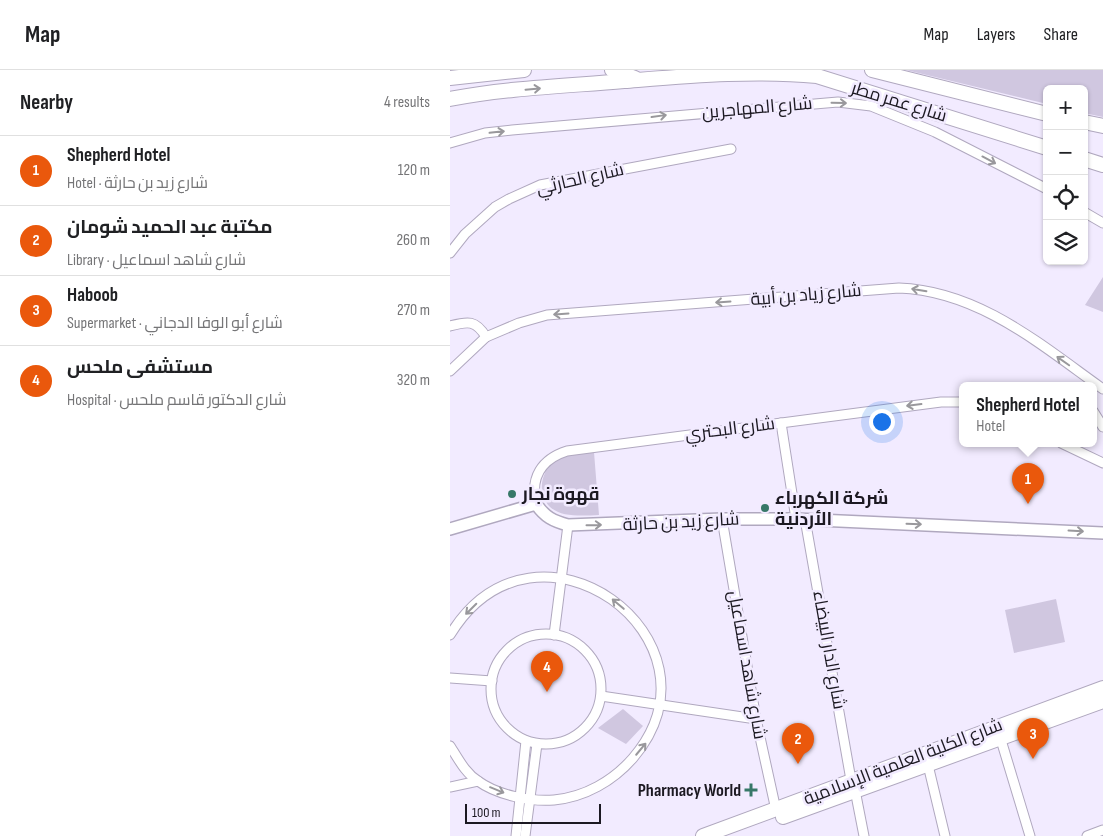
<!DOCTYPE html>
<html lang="en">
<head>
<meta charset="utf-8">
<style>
	:root { --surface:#fff; --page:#f6f6f6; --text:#202124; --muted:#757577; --line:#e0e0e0; --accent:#ea580c }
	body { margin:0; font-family:"Sofia Sans Condensed",Cairo,sans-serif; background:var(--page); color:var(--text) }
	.controls { position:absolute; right:15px; top:15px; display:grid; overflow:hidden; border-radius:8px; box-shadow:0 1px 4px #0004 }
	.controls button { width:45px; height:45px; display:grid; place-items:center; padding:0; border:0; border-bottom:1px solid var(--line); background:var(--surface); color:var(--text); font:25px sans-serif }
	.scale { position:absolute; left:15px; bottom:12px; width:136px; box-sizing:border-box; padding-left:5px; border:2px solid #1c1922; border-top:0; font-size:14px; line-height:18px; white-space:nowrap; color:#1c1922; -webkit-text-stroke:4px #f2ebff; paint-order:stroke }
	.you { position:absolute; left:431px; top:351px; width:18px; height:18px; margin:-12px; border:4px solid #fff; border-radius:50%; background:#1a73e8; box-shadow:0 0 0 8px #1a73e833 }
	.badge { display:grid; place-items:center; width:32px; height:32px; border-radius:50%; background:var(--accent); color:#fff; font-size:16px; font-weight:700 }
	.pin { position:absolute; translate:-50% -41px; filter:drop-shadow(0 1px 2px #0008) }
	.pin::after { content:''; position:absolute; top:26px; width:18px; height:15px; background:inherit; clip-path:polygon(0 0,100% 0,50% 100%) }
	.popup { position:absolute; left:509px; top:312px; width:138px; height:65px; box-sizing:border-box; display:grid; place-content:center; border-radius:8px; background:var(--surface); filter:drop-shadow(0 1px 4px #0005); font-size:16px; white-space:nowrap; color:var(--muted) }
	.popup b { font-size:19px; color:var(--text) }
	.popup::after { content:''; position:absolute; left:50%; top:100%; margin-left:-10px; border:10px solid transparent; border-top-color:var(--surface) }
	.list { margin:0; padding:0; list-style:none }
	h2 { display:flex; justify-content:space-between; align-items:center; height:65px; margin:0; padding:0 20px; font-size:21px }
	h2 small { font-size:16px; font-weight:400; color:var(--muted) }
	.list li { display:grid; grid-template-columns:32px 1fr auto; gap:15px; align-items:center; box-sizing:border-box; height:70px; padding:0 20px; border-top:1px solid var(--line) }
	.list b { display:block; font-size:19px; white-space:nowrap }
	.list p { margin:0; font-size:16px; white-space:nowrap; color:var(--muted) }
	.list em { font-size:16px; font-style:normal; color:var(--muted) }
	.icon { flex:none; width:28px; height:28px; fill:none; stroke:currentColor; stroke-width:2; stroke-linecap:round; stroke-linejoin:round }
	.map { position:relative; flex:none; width:653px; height:766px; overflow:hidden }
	header { display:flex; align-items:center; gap:30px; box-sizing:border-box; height:70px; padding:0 25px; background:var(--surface); border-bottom:1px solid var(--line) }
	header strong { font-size:24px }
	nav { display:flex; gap:28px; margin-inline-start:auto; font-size:18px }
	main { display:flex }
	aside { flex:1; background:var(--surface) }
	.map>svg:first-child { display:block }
</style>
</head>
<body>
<header>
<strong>Map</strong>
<nav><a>Map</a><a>Layers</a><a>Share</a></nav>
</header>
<main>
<aside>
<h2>Nearby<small>4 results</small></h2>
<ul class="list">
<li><span class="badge">1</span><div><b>Shepherd Hotel</b><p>Hotel · شارع زيد بن حارثة</p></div><em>120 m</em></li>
<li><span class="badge">2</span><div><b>مكتبة عبد الحميد شومان</b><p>Library · شارع شاهد اسماعيل</p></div><em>260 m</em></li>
<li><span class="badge">3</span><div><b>Haboob</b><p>Supermarket · شارع أبو الوفا الدجاني</p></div><em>270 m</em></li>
<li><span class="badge">4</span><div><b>مستشفى ملحس</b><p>Hospital · شارع الدكتور قاسم ملحس</p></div><em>320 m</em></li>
</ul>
</aside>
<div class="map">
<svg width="653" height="766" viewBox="0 0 653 766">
	<rect width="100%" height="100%" fill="#f2ebff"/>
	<!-- green -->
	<g fill="#d0c7e0">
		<polygon points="456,0 653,0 653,47 634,43 634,19 597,19 597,34"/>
		<polygon points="653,207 653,242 635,235"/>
		<path d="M144 382 149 445C126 446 96 449 92 420 91 412 94 402 100 395 108 385 132 384 144 382Z"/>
		<polygon points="606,529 615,572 564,583 555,540"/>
		<polygon points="173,639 193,656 176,674 148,658"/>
	</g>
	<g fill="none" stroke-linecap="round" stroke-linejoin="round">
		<!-- minor casing -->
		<g stroke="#b0a8bf" stroke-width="11">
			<g id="minor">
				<polyline points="0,73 35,63 62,60 388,32 421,36 485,62 597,119"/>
				<polyline points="634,142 653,153"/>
				<polyline points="0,183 15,164 45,137 59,129 90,115 281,79"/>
				<path d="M0 256C18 251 26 250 36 267"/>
				<path d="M0 301 36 267 69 253 97 245 449 218C529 221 591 275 653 319"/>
				<polyline points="643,341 653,357"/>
				<polyline points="331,353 346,449"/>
				<polyline points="611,373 653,393"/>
				<path d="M86 434C80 407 92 389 117 381L491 332H513"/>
				<polyline points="272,449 306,649 326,740"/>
				<polyline points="355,449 401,710"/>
				<circle cx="96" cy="619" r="55"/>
				<path d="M0 565C86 424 284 570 183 688 163 711 135 727 104 730 81 732 47 725 28 711 15 703 8 688 0 676"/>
				<polyline points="104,565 118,455"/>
				<polyline points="0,608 42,611"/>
				<polyline points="151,626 306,649"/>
				<polyline points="551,670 580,766"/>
				<polyline points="478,695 495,766"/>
				<polyline points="0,717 28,711"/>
				<polyline points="405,720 414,766"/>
				<polyline points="66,766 76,671"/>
				<polyline points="75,766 87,674"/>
				<polyline points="637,766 653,760"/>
			</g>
		</g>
		<!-- tertiary casing -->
		<g stroke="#b0a8bf" stroke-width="14">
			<path id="tertiary" d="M0 459 86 434C95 447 103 451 118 455L272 449H346L653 463"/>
		</g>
		<!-- primary casing -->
		<g stroke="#b0a8bf" stroke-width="16">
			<g id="primary">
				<polyline points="162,0 185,8"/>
				<polyline points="422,0 597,44"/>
				<polyline points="0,8 74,0"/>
				<path d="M0 29C57 18 116 16 174 11 238 6 303 0 367 6L597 78"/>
				<polyline points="634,52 653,56"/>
				<polyline points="634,89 653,95"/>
				<polyline points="333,747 653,631"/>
				<polyline points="253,766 653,618"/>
			</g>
		</g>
		<!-- minor -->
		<use href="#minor" stroke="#fff" stroke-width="9"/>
		<!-- tertiary -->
		<use href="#tertiary" stroke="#fff" stroke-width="11"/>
		<!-- primary -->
		<use href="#primary" stroke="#fff" stroke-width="14"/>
	</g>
	<!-- one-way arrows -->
	<defs><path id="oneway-shaft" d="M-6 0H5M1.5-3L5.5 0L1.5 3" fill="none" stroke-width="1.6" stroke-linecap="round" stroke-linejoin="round" transform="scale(1.25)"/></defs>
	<g stroke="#99989c">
		<use href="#oneway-shaft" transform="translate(83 19) rotate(-5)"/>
		<use href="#oneway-shaft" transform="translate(389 33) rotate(1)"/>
		<use href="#oneway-shaft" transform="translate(209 46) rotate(-8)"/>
		<use href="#oneway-shaft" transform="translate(47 62) rotate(-6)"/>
		<use href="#oneway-shaft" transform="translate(539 90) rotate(28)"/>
		<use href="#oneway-shaft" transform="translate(469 220) rotate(-171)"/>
		<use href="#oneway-shaft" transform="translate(273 232) rotate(176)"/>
		<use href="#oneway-shaft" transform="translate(111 244) rotate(176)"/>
		<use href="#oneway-shaft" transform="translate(613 291) rotate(-145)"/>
		<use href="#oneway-shaft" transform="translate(464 335) rotate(173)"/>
		<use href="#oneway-shaft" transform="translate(464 454) rotate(2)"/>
		<use href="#oneway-shaft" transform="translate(144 455) rotate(-1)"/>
		<use href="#oneway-shaft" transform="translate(626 461) rotate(3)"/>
		<use href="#oneway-shaft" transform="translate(168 534) rotate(-140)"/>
		<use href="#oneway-shaft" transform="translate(21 539) rotate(135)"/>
		<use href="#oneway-shaft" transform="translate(191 679) rotate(-50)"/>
		<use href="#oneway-shaft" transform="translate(47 720) rotate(22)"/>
	</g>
	<!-- markers -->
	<g fill="#377868" stroke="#f2ebff" stroke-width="2">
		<circle cx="62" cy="424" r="5"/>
		<circle cx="315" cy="438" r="5"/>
		<path d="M298.5 712.5h5v5h5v5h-5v5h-5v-5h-5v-5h5z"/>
	</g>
	<g text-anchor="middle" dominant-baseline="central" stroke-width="5" stroke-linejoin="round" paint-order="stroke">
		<!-- street labels -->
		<g font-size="18" fill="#1c1922" stroke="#f2ebff">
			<text transform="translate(449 32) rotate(17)">شارع عمر مطر</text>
			<text transform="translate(307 38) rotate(-5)">شارع المهاجرين</text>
			<text transform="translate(130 109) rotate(-13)">شارع الحارثي</text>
			<text transform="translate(356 225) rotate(-5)">شارع زياد بن أبية</text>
			<text transform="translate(280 359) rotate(-7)">شارع البحتري</text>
			<text transform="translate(231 452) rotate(-3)">شارع زيد بن حارثة</text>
			<text transform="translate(379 580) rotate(80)">شارع الدار البيضاء</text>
			<text transform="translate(297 595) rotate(80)">شارع شاهد اسماعيل</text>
			<text transform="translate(453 692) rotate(-21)">شارع الكلية العلمية الإسلامية</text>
		</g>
		<!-- poi labels -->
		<g font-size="18" font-weight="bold" fill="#1c1922" stroke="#f2ebff" text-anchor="start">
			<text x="72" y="424">قهوة نجار</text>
			<text x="325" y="428">شركة الكهرباء<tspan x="325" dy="21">الأردنية</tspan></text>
			<text x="291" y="720" text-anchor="end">Pharmacy World</text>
		</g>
	</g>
</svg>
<div class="controls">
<button>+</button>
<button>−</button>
<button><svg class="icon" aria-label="locate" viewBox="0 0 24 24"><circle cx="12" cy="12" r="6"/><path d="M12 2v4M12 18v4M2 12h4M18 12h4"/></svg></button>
<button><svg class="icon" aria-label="layers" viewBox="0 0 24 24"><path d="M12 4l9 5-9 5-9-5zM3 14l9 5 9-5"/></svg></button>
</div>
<div class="scale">100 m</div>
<div class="you"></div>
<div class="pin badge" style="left:578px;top:434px">1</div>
<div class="popup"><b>Shepherd Hotel</b>Hotel</div>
<div class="pin badge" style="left:348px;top:694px">2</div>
<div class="pin badge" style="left:583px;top:689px">3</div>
<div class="pin badge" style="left:97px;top:622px">4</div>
</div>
</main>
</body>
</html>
